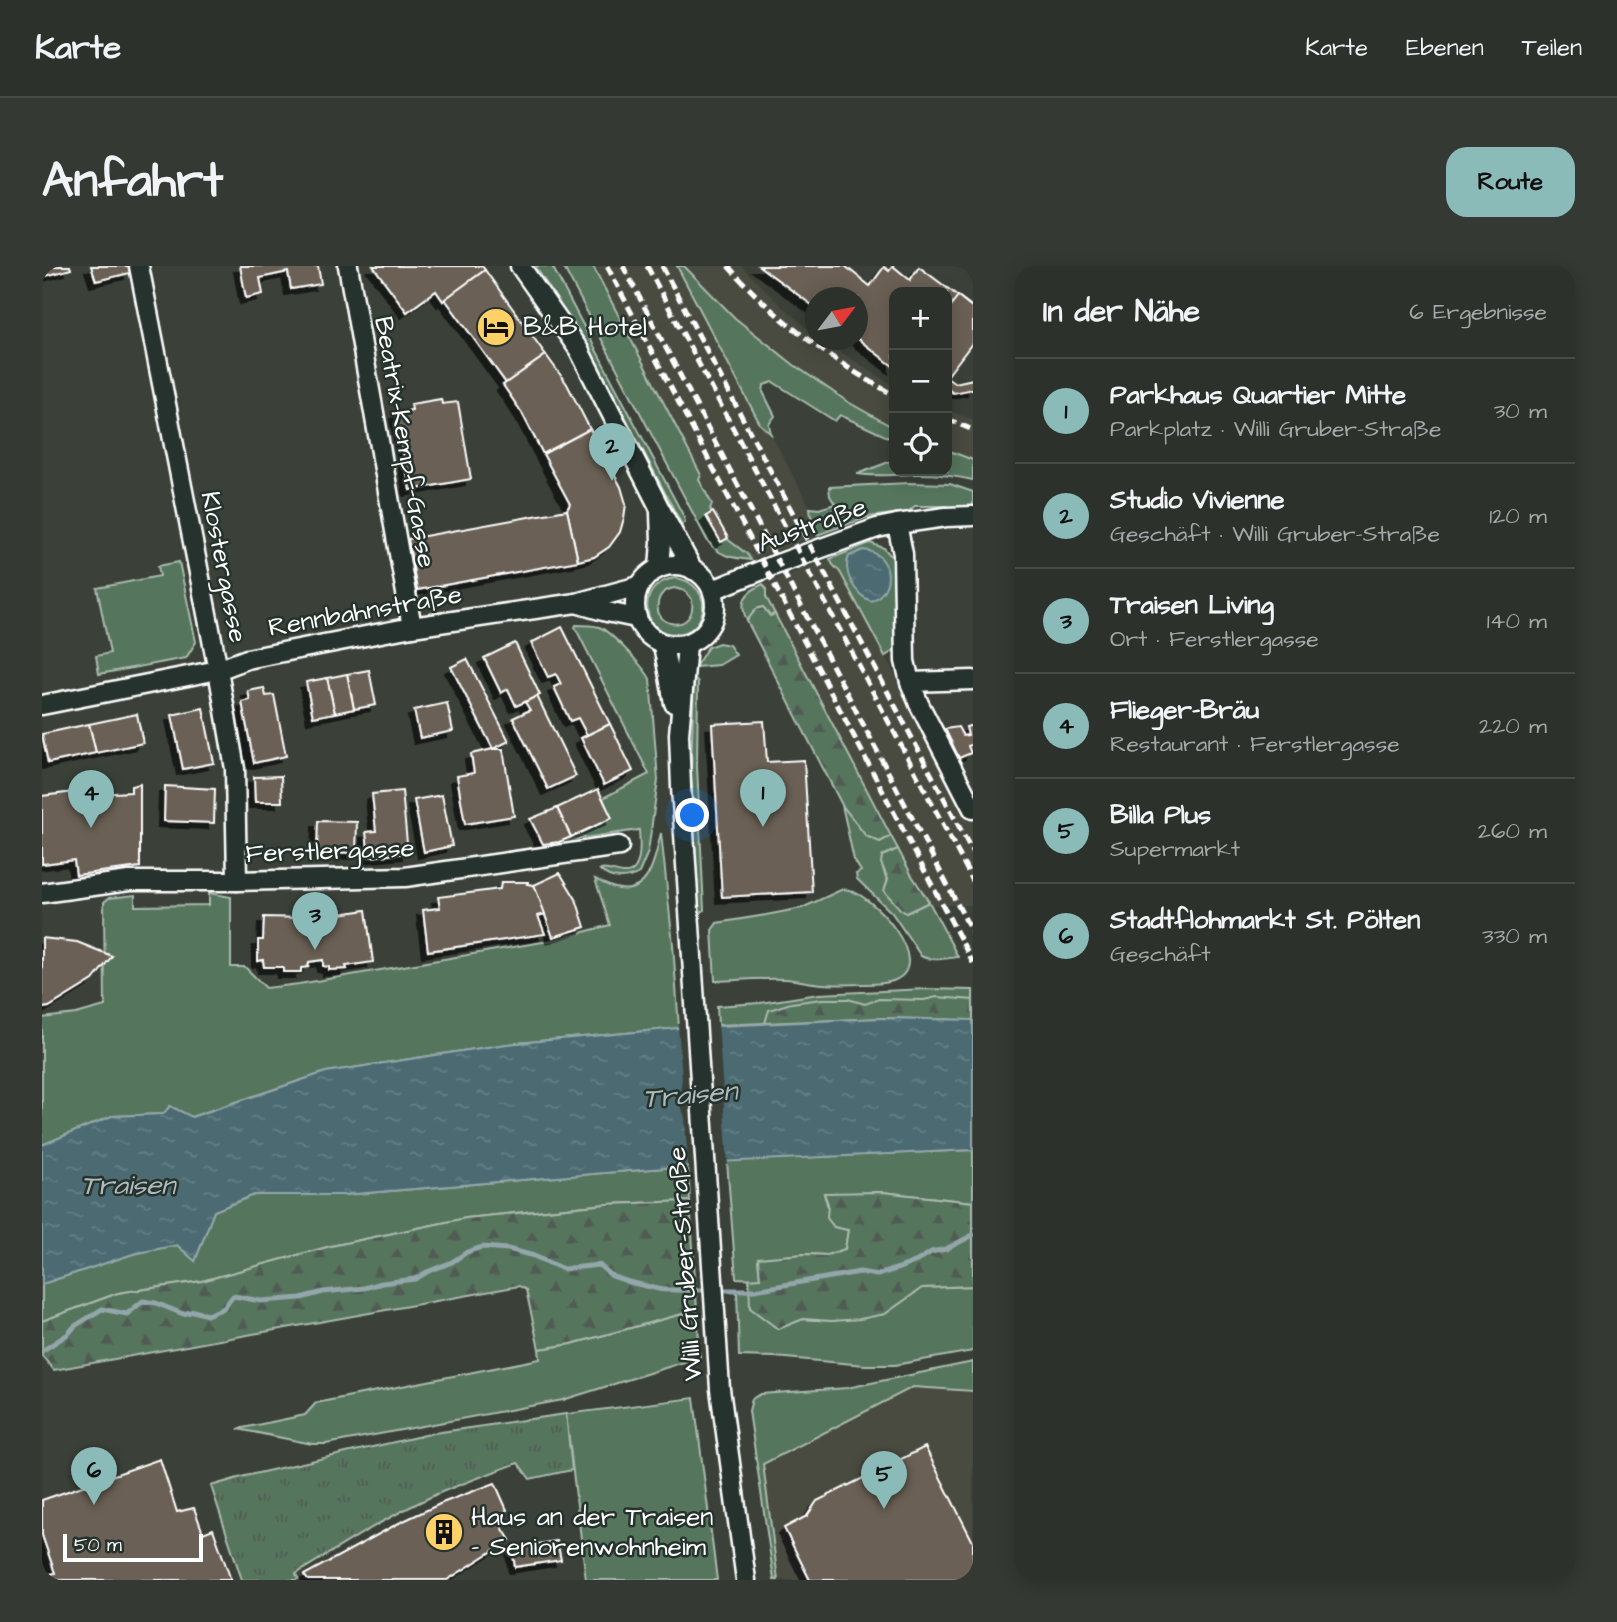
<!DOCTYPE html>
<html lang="de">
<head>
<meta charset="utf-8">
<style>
	:root { --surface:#2c312b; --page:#343933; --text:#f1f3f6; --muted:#a6a9a9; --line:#484c47; --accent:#8bbbb9 }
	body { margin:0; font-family:"Architects Daughter",sans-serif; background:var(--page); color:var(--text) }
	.controls { position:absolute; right:21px; top:21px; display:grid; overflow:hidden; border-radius:14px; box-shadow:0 4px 18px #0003 }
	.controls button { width:63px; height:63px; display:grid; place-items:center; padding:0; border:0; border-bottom:2px solid var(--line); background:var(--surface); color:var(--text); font:35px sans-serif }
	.compass { position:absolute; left:763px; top:21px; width:63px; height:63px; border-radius:50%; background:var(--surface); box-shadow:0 4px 18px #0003; rotate:58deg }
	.scale { position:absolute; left:21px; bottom:18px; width:140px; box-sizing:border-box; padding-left:7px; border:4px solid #fff; border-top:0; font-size:19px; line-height:24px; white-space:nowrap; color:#fff; -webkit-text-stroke:5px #26332d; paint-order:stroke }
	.you { position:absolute; left:651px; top:550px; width:24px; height:24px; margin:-18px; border:5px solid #fff; border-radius:50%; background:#1a73e8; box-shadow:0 0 0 10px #1a73e833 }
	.badge { display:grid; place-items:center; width:46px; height:46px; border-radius:50%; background:var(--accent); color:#111; font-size:23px; font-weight:700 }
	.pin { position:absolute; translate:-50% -58px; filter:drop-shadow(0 2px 4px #0008) }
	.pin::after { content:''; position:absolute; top:37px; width:24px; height:21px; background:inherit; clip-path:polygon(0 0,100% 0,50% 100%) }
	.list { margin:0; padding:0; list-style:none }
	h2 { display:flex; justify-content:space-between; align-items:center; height:91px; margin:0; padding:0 28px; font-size:30px }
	h2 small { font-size:23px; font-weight:400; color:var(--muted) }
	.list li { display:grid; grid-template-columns:46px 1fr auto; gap:21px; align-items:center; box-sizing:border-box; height:105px; padding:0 28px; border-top:2px solid var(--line) }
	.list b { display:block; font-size:26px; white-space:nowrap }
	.list p { margin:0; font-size:23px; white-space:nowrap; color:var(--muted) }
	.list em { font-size:23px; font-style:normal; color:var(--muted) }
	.icon { flex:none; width:38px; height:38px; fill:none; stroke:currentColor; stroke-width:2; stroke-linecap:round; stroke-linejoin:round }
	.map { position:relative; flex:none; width:931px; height:1314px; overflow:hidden; border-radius:21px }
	header { display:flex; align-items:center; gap:42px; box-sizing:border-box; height:98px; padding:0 35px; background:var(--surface); border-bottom:2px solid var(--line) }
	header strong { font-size:33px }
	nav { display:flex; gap:38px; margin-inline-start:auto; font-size:24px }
	.intro { display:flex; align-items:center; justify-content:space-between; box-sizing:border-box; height:168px; padding:0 42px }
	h1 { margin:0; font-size:49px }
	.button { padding:18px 32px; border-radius:21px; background:var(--accent); color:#111; font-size:24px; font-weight:700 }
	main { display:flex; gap:42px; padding:0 42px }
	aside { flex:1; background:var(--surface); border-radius:21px; box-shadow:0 4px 18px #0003 }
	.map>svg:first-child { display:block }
</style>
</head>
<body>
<header>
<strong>Karte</strong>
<nav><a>Karte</a><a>Ebenen</a><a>Teilen</a></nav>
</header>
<div class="intro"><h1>Anfahrt</h1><a class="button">Route</a></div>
<main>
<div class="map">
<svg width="931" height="1314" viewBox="0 0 931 1314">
	<defs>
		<pattern id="forest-firs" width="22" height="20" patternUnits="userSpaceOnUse" patternTransform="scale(1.75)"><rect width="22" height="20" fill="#56745d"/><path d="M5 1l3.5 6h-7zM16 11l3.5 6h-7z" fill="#505c53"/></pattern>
		<pattern id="park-tufts" width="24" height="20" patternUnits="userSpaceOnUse" patternTransform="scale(1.75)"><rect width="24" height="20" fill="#56745d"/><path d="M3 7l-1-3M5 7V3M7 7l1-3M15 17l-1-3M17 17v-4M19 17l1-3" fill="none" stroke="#505c53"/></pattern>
		<pattern id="water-ripples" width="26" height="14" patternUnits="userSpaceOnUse" patternTransform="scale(1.75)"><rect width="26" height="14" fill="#4b6a72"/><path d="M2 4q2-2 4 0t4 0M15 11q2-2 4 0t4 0" fill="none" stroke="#668087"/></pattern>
		<filter id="shadow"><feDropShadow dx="-6" dy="6" stdDeviation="0" flood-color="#0009"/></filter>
	</defs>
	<rect width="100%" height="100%" fill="#3b4139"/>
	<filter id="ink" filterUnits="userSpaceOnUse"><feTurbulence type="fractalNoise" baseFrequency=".0143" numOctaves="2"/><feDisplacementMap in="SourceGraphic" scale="14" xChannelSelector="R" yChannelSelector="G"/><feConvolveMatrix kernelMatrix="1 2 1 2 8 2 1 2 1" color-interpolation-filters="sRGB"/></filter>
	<g filter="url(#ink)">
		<!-- built -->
		<g fill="#494b41">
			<polygon points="551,0 635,0 718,158 729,168 768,242 770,260 775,269 709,294 705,288 685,273 686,272 672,247 668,243 670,238 657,214 659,208"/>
			<polygon points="642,0 699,0 737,38 773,69 774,74 780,74 852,120 852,162 806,136 752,99 693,52"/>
			<polygon points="905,144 931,154 931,194 905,184"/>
			<polygon points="788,293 791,299 798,306 931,555 931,639 889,639 869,608 724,331 724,323 721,318"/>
			<polygon points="872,1121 931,1125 931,1314 736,1314 721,1198"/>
		</g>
		<!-- grass -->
		<g fill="#56745d" stroke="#aabaae" stroke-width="2" fill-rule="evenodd">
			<polygon points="493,0 510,0 642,251 643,256 640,259 566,118 543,77"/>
			<path d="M521 0H551L659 209 657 214 670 238 668 243 670 247 665 250 679 276 685 273 705 288 709 294C690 292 676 290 665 274Z"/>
			<polygon points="635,0 642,0 693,52 752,99 806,136 852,162 852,174 798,149 793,155 731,116 722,119 721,126 733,150 727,158 729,168 718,158"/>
			<path d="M905 184 931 194V214C913 210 895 208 876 208 855 208 836 211 815 208L852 194V205H905Z"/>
			<polygon points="867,217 908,218 931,226 931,244 909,244 905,240 873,240 866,246 826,251 775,269 770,260 768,242 777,243 793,238 788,230 787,221"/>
			<polygon points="828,277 842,282 851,292 853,307 855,383 843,390 798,306 791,299 788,293"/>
			<polygon points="137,296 154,376 144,392 57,408 54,390 68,387 55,322 118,310 116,300"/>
			<path d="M633 312C651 314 667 330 659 350 656 359 648 366 639 367 601 375 590 318 633 312ZM632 322 643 325 650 334C655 367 611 363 616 337 617 328 623 324 632 322Z"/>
			<path d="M721 318 724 323V331L733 348 728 350 721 341 714 343 705 355C696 335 704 326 721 318Z"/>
			<path d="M534 359C542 359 550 359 557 361 568 365 603 402 608 413L616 514 606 586 597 607C585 614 568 614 558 604 566 602 572 606 581 607 601 609 598 577 597 564L520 575 569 552 561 532 607 508 533 361Z"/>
			<polygon points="677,377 687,379 694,389 677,399 653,401 666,381"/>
			<polygon points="652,411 656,416 655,500 662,644 657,648 649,506"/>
			<path d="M800 539 824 570 838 576 849 570 856 583 840 590C838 609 855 631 864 647L887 636C897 654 906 672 916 691 904 692 890 696 879 690L850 647 815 613 814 608 819 605 812 594Z"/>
			<path d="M619 567 631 679 637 762 465 778 284 806 149 851 128 840 122 848 70 850 0 879V752L34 748 63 740 62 636 67 632 93 629V640L167 639V627L189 631V701H203L224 722 257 718 512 674 568 659 553 613C559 616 566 620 573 622 608 632 613 591 619 567Z"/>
			<path d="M801 623C828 623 896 699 851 715 843 718 833 718 824 718 810 718 795 719 781 718 768 717 756 714 743 713 720 712 696 714 673 715L670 664 675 657 724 649 760 642Z"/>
			<polygon points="884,723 931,724 931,754 839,752 676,759 675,740 718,737 777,728"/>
			<polygon points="931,884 931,936 840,926 782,928 792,961 806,964 803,983 785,989 763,988 716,993 718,1013 694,1012 685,895"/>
			<polygon points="646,900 648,935 565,938 424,952 289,980 160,1015 76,1027 0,1055 0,1018 91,988 135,979 153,995 172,945 212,929 301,929"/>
			<polygon points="931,1020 931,1085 853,1099 823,1099 732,1091 697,1090 695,1024 707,1024 736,1063 761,1053 790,1055 843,1048 879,1022"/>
			<polygon points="655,1044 658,1091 521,1134 284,1178 270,1178 196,1163 263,1149 274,1137 498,1093 497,1083 529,1078"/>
			<polygon points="931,1096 931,1125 871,1121 721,1198 736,1314 732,1314 707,1145 710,1133 719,1128 805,1122"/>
			<polygon points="652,1132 675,1314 544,1314 524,1148"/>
		</g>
		<!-- forest -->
		<g fill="url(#forest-firs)" stroke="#aabaae" stroke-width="2">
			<polygon points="721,341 728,350 733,348 849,570 838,576 824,570 800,539 705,355 714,343"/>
			<polygon points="856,583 869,608 887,636 864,647 858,643 842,625 846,613 839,597 840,590"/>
			<polygon points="895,731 931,734 931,754 839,752 723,757 727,744 749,737 781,733 806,733 823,738 837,733 882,734"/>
			<polygon points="840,926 931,936 931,1020 880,1022 843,1048 818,1053 790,1055 761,1053 736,1063 708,1042 707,1013 718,1012 716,992 763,988 785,989 803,983 806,964 792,961 785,952 786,938 782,927"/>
			<polygon points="648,935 655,1044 529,1078 497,1083 484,1024 477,1020 12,1104 0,1090 0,1055 76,1027 160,1015 289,980 424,952 565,938"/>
		</g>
		<!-- park -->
		<path fill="url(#park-tufts)" stroke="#aabaae" stroke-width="2" d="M524 1148 530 1204 488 1213 476 1197C449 1207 422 1217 395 1228 346 1250 300 1279 254 1308L257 1314H200L169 1220 203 1210 392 1167Z"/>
		<!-- water -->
		<g fill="url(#water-ripples)" stroke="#93a6aa" stroke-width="2">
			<path d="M821 284C850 286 855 324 829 335 813 329 800 306 807 290Z"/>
			<polygon points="839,752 931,754 931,884 676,896 646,900 301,929 212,929 172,945 153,995 135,979 91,988 0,1018 0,879 70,850 121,848 128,840 150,851 284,806 465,778 637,762"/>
		</g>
		<!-- pier -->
		<polygon fill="#3b4139" points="676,756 686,899 646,903 643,852 637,833 640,813 636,758"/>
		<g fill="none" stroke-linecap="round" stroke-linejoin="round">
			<!-- stream -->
			<polyline stroke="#93a6aa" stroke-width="5" points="0,1085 26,1068 33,1060 60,1043 85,1048 101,1035 114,1037 141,1048 152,1045 165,1049 182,1042 191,1030 219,1035 259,1032 281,1026 322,1022 340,1017 373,1013 385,1006 410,996 425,986 440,981 466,983 492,990 521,1003 557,999 570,1010 587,1016 621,1024 713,1024 818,1006 835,1009 857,1002 875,995 889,986 904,983 931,969"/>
		</g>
		<!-- building -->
		<g fill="#6b6154" stroke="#fff" stroke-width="2" filter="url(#shadow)">
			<polygon points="0,0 28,0 29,3 0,11"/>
			<polygon points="49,0 87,0 88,7 54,15"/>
			<polygon points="198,0 276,0 279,18 249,23 246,6 218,12 221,28 204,32"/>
			<polygon points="331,0 440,0 443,4 401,35 394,25 365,46"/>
			<polygon points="717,0 803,0 828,20 842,1 847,5 851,0 868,14 877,1 928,39 905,70 905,26 852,26 852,101 816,73 816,32 774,32 774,42"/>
			<polygon points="443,4 504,89 464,117 403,33"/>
			<polygon points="916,30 931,42 931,76 906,109 905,108 905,44"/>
			<polygon points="504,89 525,118 548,163 501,188 480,147 461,119"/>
			<polygon points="905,111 913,117 931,113 931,123 911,127 905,122"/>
			<polygon points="399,133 400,138 416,136 429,213 368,224 354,147 370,144 369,138"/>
			<polygon points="548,163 579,221 584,238 582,252 578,266 567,281 552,291 536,295 525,244 528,238 501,188"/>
			<polygon points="525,244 536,295 375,324 366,273"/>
			<polygon points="671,246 686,272 679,276 664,250"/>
			<polygon points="520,361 568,458 545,469 536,452 528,455 512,421 519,418 514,408 506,411 489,377"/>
			<polygon points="473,377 498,429 474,440 466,423 459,427 442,392"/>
			<polygon points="425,393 467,475 451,483 409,401"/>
			<polygon points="327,404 334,439 312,443 305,408"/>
			<polygon points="305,408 312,443 293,447 285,412"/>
			<polygon points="285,412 293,447 271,451 264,416"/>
			<polygon points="222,422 224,430 232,429 244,490 212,497 200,436 208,434 206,425"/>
			<polygon points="495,430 534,510 506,523 471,452 488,444 483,436"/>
			<polygon points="405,437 411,465 378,472 372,444"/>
			<polygon points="161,442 172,497 141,503 130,449"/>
			<polygon points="95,448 101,477 54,487 47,458"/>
			<polygon points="722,455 725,496 762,494 770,626 680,631 670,458"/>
			<polygon points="47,458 54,487 6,497 0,468"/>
			<polygon points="568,458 591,505 562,519 539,472"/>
			<polygon points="931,459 931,478 926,480 929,487 917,492 903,463 916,461 921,470 926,469 924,461"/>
			<polygon points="451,483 461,483 472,550 423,558 415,510 432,507 429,488"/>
			<polygon points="239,510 240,536 213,536 212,511"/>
			<polygon points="98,518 98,601 34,609 32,594 0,598 0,530 57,523 56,528 89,526 89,520"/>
			<polygon points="123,520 173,523 172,557 122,555"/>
			<polygon points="556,523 570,552 529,571 515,542"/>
			<polygon points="360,525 366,587 327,591 324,566 334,565 330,528"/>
			<polygon points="400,529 410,580 382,586 372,534"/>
			<polygon points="515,542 529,571 517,576 501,578 488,553"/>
			<polygon points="276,555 315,556 314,587 275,586"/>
			<polygon points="518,607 534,633 543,661 511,671 492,619"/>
			<polygon points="459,616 486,616 485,618 492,619 503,648 496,650 503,668 386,685 381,644 398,642 396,631 458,623"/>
			<polygon points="324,644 331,696 304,700 305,703 287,704 287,701 281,700 281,694 267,696 266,701 259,702 259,706 241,706 241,701 222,701 221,694 216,695 216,674 221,674 222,651 265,652 266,665 279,663 278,651"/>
			<polygon points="0,672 35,676 70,690 51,714 7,741 0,742"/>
			<polygon points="883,1181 931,1276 931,1314 768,1314 742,1262 765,1250 775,1235"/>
			<polygon points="118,1193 135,1246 152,1242 161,1267 171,1263 189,1314 0,1314 0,1310 13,1307 0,1269 0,1234"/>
			<polygon points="453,1217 465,1244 454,1252 468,1274 405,1314 266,1314 262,1309 357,1257 400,1237"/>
			<polygon points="515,1275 519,1294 473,1301 470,1282"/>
		</g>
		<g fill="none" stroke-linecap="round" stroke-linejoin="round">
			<!-- minor casing -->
			<g stroke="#fff" stroke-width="23">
				<g id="minor">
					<polyline points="97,0 176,404 193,503 195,615"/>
					<polyline points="306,0 370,361"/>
					<polyline points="478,0 537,84 618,243 651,304"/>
					<polyline points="855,258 861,288 863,395 868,416 877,438 931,543"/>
					<circle cx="633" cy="339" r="40"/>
					<polyline points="617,302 619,276 618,247"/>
					<polyline points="671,324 730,300 835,262 855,258 904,251 931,250"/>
					<polyline points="534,337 565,346 594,352"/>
					<polyline points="621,379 632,437"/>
					<polyline points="645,379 637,468 639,521 678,1123 704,1314"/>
					<polyline points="868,416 931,414"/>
					<polyline points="0,439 176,404 205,393 370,361 534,337 597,320"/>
					<polyline points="0,627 87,615 195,615 363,611 577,580"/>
				</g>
			</g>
			<!-- minor -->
			<use href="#minor" stroke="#26332d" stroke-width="18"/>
			<!-- rail -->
			<g stroke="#fff" stroke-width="5" stroke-dasharray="10 5" stroke-linecap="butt">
				<polyline points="565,0 931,697"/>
				<polyline points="581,0 931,668"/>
				<polyline points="605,0 931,615"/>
				<polyline points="620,0 931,587"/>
				<path d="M686 0C733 53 790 95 852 129"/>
				<polyline points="905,153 931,164"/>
			</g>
		</g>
	</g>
	<!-- icons -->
	<defs>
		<g id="hotel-disc" transform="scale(2.0125)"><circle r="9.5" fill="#ffd166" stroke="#26332d"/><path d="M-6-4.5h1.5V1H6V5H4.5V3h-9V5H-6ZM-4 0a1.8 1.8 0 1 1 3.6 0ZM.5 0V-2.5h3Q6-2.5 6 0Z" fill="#111"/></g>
		<g id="building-disc" transform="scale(2.0125)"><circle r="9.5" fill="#ffd166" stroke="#26332d"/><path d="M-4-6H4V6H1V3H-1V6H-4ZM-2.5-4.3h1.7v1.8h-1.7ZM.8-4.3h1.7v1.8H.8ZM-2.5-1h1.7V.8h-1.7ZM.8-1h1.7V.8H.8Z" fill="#111"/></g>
	</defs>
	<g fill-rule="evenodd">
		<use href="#hotel-disc" x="454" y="61"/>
		<use href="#building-disc" x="402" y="1266"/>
	</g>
	<g text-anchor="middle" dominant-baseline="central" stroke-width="5" stroke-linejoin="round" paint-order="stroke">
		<!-- poi labels -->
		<g font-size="26" fill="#fff" stroke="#26332d" text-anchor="start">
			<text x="481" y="61">B&amp;B Hotel</text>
			<text x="429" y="1251">Haus an der Traisen<tspan x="429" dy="30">- Seniorenwohnheim</tspan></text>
		</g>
		<!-- street labels -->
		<g font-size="26" fill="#fff" stroke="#26332d">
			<text transform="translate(363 176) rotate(80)">Beatrix-Kempf-Gasse</text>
			<text transform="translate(770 259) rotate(-20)">Austraße</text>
			<text transform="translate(182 301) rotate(79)">Klostergasse</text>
			<text transform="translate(323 345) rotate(-10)">Rennbahnstraße</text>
			<text transform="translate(288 585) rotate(-2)">Ferstlergasse</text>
			<text transform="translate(643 998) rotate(-94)">Willi Gruber-Straße</text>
		</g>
		<!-- water labels -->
		<g font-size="28" font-style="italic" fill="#aebcc0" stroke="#26332d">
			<text transform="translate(648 829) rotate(-5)">Traisen</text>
			<text x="86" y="919">Traisen</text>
		</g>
	</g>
</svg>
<div class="controls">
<button>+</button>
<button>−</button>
<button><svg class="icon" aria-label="locate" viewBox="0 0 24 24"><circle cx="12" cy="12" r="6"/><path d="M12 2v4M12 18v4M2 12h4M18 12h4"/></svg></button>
</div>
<svg class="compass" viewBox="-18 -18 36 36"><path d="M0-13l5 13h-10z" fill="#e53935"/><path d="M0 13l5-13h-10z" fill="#a6a9a9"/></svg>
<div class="scale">50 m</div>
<div class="you"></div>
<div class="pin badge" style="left:721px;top:561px">1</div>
<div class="pin badge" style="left:570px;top:215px">2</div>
<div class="pin badge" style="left:273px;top:684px">3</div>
<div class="pin badge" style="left:49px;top:562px">4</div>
<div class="pin badge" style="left:842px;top:1243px">5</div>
<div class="pin badge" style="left:52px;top:1239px">6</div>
</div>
<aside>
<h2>In der Nähe<small>6 Ergebnisse</small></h2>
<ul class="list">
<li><span class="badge">1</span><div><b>Parkhaus Quartier Mitte</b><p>Parkplatz · Willi Gruber-Straße</p></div><em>30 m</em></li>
<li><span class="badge">2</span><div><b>Studio Vivienne</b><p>Geschäft · Willi Gruber-Straße</p></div><em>120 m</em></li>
<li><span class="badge">3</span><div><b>Traisen Living</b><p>Ort · Ferstlergasse</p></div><em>140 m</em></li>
<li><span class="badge">4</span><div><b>Flieger-Bräu</b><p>Restaurant · Ferstlergasse</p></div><em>220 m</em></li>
<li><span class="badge">5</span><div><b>Billa Plus</b><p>Supermarkt</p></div><em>260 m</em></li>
<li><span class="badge">6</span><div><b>Stadtflohmarkt St. Pölten</b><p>Geschäft</p></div><em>330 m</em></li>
</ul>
</aside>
</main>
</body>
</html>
